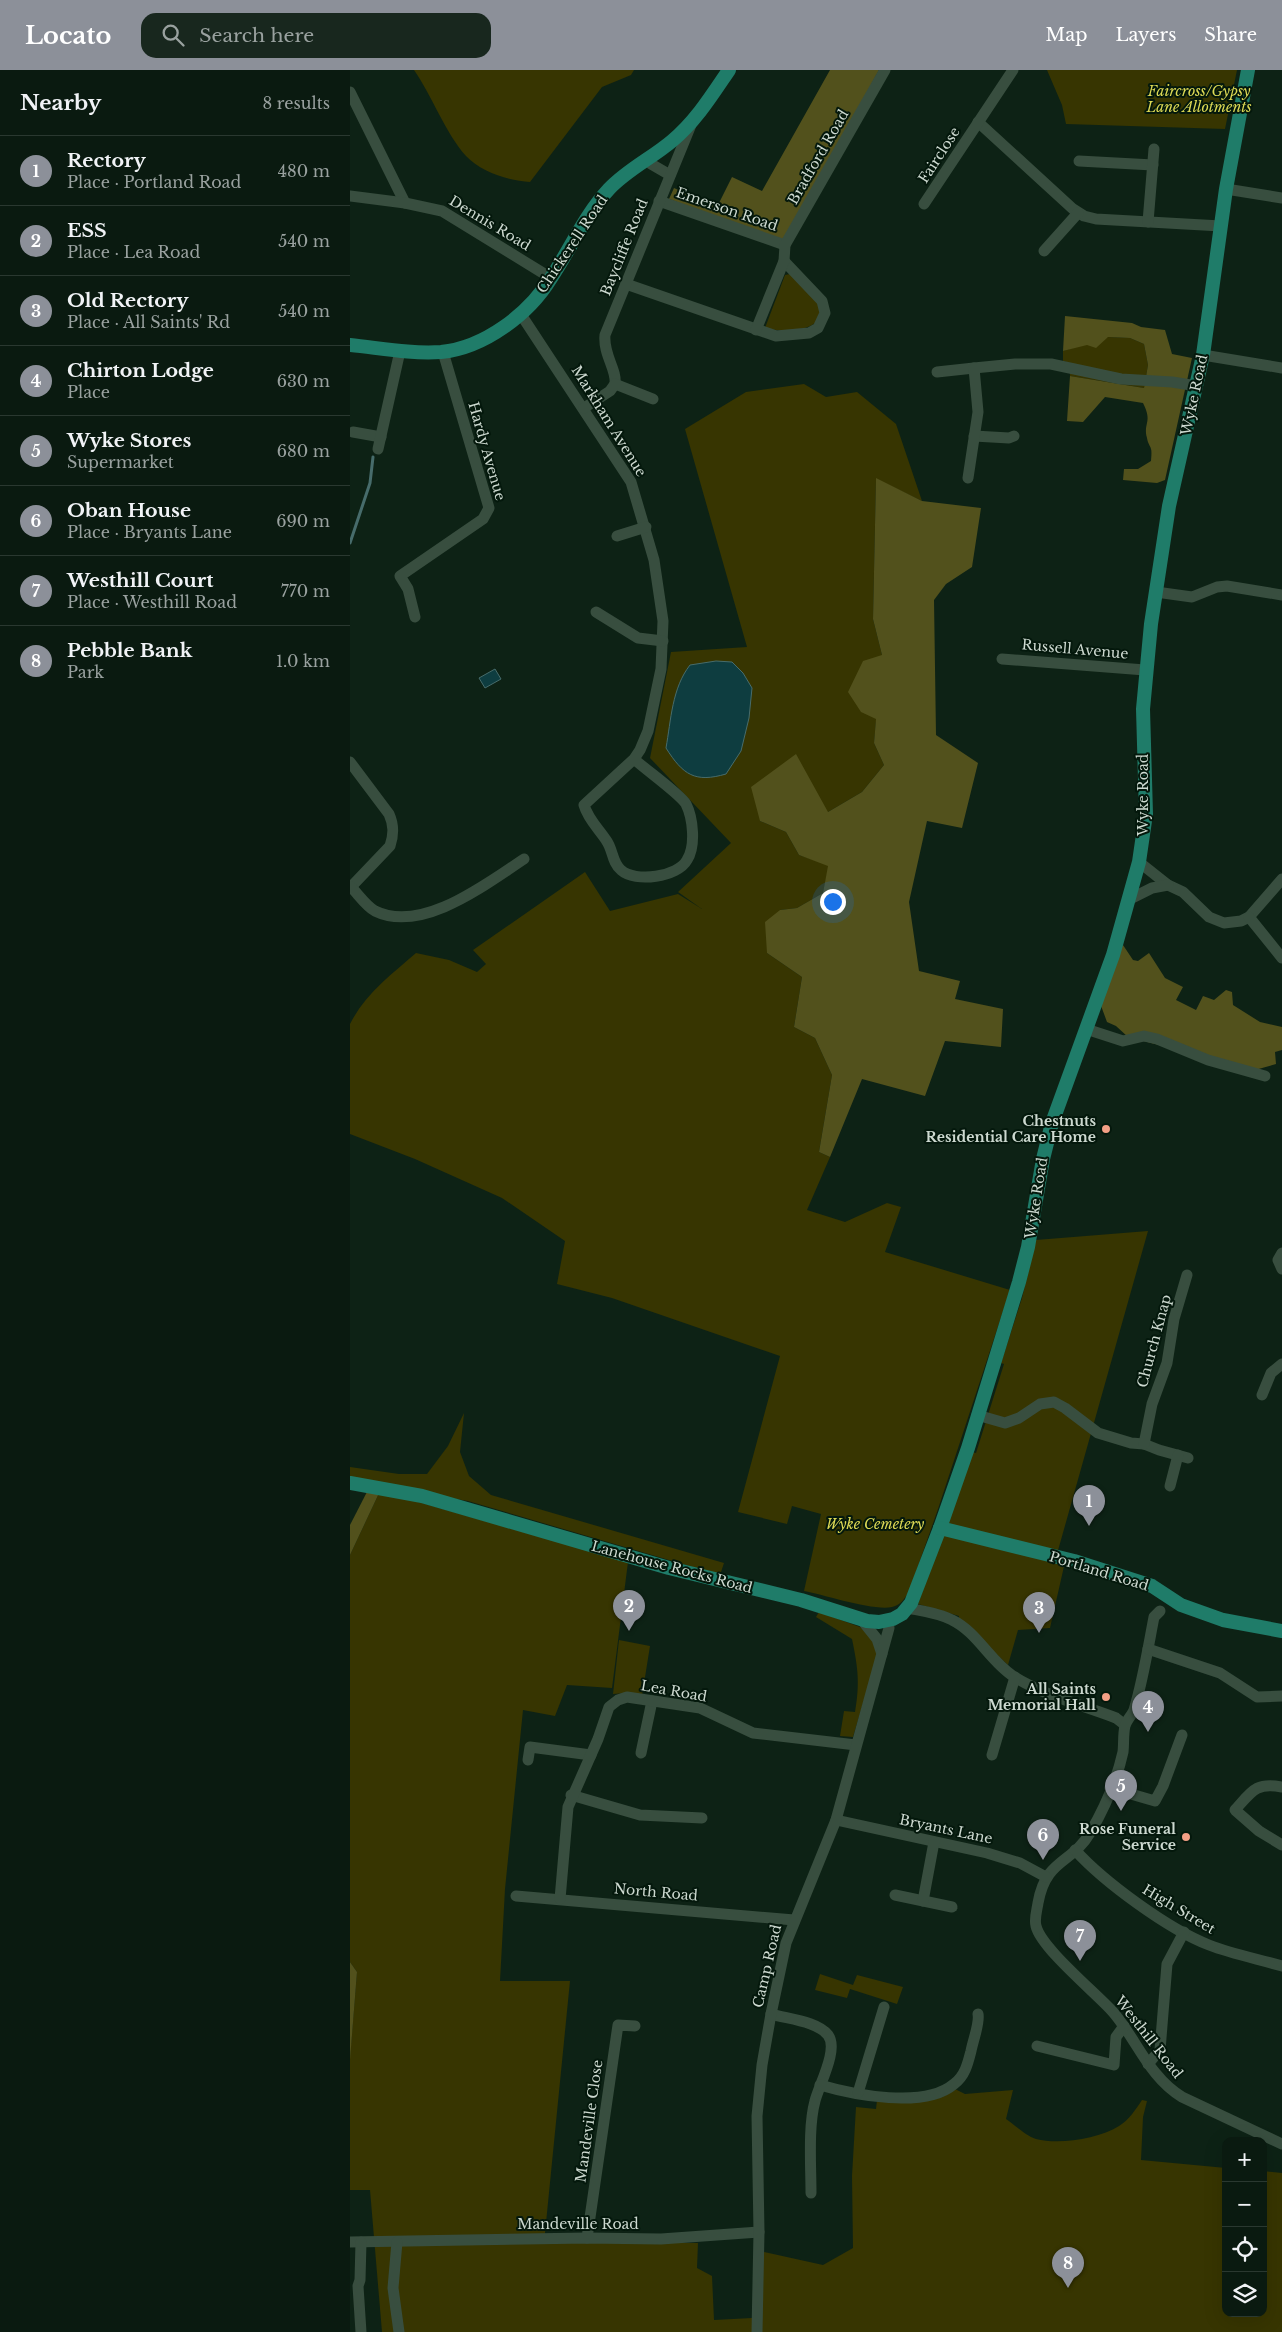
<!DOCTYPE html>
<html lang="en">
<head>
<meta charset="utf-8">
<style>
	:root { --surface:#0a1a10; --page:#18271e; --text:#f1f3f6; --muted:#99a19f; --line:#2a3830; --accent:#8c9099 }
	body { margin:0; font-family:"Libre Baskerville",serif; background:var(--page); color:var(--text) }
	.controls { position:absolute; right:15px; bottom:15px; display:grid; overflow:hidden; border-radius:10px; box-shadow:0 5px 20px #0002 }
	.controls button { width:45px; height:45px; display:grid; place-items:center; padding:0; border:0; border-bottom:1px solid var(--line); background:var(--surface); color:var(--text); font:25px sans-serif }
	.you { position:absolute; left:482px; top:831px; width:18px; height:18px; margin:-12px; border:4px solid #fff; border-radius:50%; background:#1a73e8; box-shadow:0 0 0 8px #1a73e833 }
	.badge { display:grid; place-items:center; width:32px; height:32px; border-radius:50%; background:var(--accent); color:#fff; font-size:16px; font-weight:700 }
	.pin { position:absolute; translate:-50% -41px; filter:drop-shadow(0 1px 2px #0008) }
	.pin::after { content:''; position:absolute; top:26px; width:18px; height:15px; background:inherit; clip-path:polygon(0 0,100% 0,50% 100%) }
	.list { margin:0; padding:0; list-style:none }
	h2 { display:flex; justify-content:space-between; align-items:center; height:65px; margin:0; padding:0 20px; font-size:21px }
	h2 small { font-size:16px; font-weight:400; color:var(--muted) }
	.list li { display:grid; grid-template-columns:32px 1fr auto; gap:15px; align-items:center; box-sizing:border-box; height:70px; padding:0 20px; border-top:1px solid var(--line) }
	.list b { display:block; font-size:19px; white-space:nowrap }
	.list p { margin:0; font-size:16px; white-space:nowrap; color:var(--muted) }
	.list em { font-size:16px; font-style:normal; color:var(--muted) }
	.icon { flex:none; width:28px; height:28px; fill:none; stroke:currentColor; stroke-width:2; stroke-linecap:round; stroke-linejoin:round }
	.map { position:relative; flex:none; width:932px; height:2262px; overflow:hidden }
	header { display:flex; align-items:center; gap:30px; box-sizing:border-box; height:70px; padding:0 25px; background:var(--accent); color:#fff }
	header strong { font-size:24px }
	nav { display:flex; gap:28px; margin-inline-start:auto; font-size:18px }
	.search { width:350px; height:45px; background:var(--page); display:flex; align-items:center; gap:12px; box-sizing:border-box; padding:0 18px; border-radius:15px; color:var(--muted); font-size:19px }
	main { display:flex }
	aside { flex:1; background:var(--surface) }
	.map>svg:first-child { display:block }
</style>
</head>
<body>
<header>
<strong>Locato</strong>
<div class="search"><svg class="icon" aria-label="search" viewBox="0 0 24 24"><circle cx="10" cy="10" r="6"/><path d="M15 15l6 6"/></svg>Search here</div>
<nav><a>Map</a><a>Layers</a><a>Share</a></nav>
</header>
<main>
<aside>
<h2>Nearby<small>8 results</small></h2>
<ul class="list">
<li><span class="badge">1</span><div><b>Rectory</b><p>Place · Portland Road</p></div><em>480 m</em></li>
<li><span class="badge">2</span><div><b>ESS</b><p>Place · Lea Road</p></div><em>540 m</em></li>
<li><span class="badge">3</span><div><b>Old Rectory</b><p>Place · All Saints' Rd</p></div><em>540 m</em></li>
<li><span class="badge">4</span><div><b>Chirton Lodge</b><p>Place</p></div><em>630 m</em></li>
<li><span class="badge">5</span><div><b>Wyke Stores</b><p>Supermarket</p></div><em>680 m</em></li>
<li><span class="badge">6</span><div><b>Oban House</b><p>Place · Bryants Lane</p></div><em>690 m</em></li>
<li><span class="badge">7</span><div><b>Westhill Court</b><p>Place · Westhill Road</p></div><em>770 m</em></li>
<li><span class="badge">8</span><div><b>Pebble Bank</b><p>Park</p></div><em>1.0 km</em></li>
</ul>
</aside>
<div class="map">
<svg width="932" height="2262" viewBox="0 0 932 2262">
	<rect width="100%" height="100%" fill="#0d2215"/>
	<!-- green -->
	<g fill="#373501">
		<path d="M64 0H284L281 5 252 17 180 112C159 111 131 102 116 86 96 64 82 26 64 0Z"/>
		<polygon points="697,0 887,0 875,59 716,54 712,35"/>
		<path d="M440 204C448 212 461 222 467 232 483 263 431 263 415 258L435 205Z"/>
		<polygon points="758,267 780,268 794,274 798,295 794,318 720,306 720,293 713,291 713,281"/>
		<path d="M454 314 476 327 507 322 546 354 572 431 526 409 523 549 532 585 524 673 534 695 512 722 478 742 410 751 436 762 449 785 479 795 473 823 447 838 430 840 417 883 452 907 444 957 465 968 482 1005 469 1082 480 1087 457 1140 495 1152 537 1133 551 1137 535 1182 660 1220 588 1439 559 1522C554 1529 551 1535 542 1537 523 1541 475 1525 454 1521L471 1444 442 1436 437 1454 388 1442 430 1286 262 1228 207 1214 215 1171 152 1128 65 1089 0 1064V954C15 924 42 904 66 883L99 890 127 902 136 894 123 880 235 802 260 841 328 824 352 839 328 822 381 773 300 688 321 582 397 577 335 359 396 322Z"/>
		<polygon points="798,1161 707,1484 715,1492 700,1558 668,1560 658,1595 609,1549 609,1546 568,1534 622,1382 626,1383 654,1294 651,1293 672,1228 686,1170"/>
		<polygon points="114,1343 110,1382 119,1406 141,1425 374,1493 370,1505 118,1431 0,1411 0,1397 49,1404 77,1404 98,1376"/>
		<path d="M30 1421 278 1492 262 1618 217 1615 205 1646 173 1640 155 1819 150 1911H220L194 2173H348L347 2198 362 2206 364 2250 402 2248 410 2181 473 2195 503 2178 502 2106 506 2037 526 2039 527 2030 603 2018 615 2024 663 2020 656 2049C665 2055 676 2066 686 2069 709 2075 748 2069 769 2056 779 2050 786 2039 792 2030L797 2031 793 2047 791 2090 876 2098V2243H913V2101L932 2103V2262H32L20 2120H0V1987L7 1902 0 1892V1485Z"/>
		<path d="M469 1542 510 1557 523 1569 527 1586 503 1667 490 1666 494 1641 505 1642C510 1613 508 1598 502 1569L466 1547Z"/>
		<polygon points="269,1570 300,1576 292,1626 276,1623 263,1624"/>
		<polygon points="470,1904 503,1915 507,1905 553,1917 547,1934 500,1919 497,1928 465,1920"/>
	</g>
	<!-- forest -->
	<g fill="#52511c">
		<polygon points="480,0 529,0 436,173 319,129 324,118 367,137 382,107 412,121"/>
		<path d="M715 246 782 253 791 257 815 260 822 284 842 288 815 410 807 413 773 410 774 399H788L801 391C803 374 799 379 797 368 793 352 803 353 793 333L755 327 733 352 717 351 720 306 794 318 798 295 794 274 780 268 758 267 746 278 737 275 713 281Z"/>
		<polygon points="526,408 572,431 631,438 622,497 596,514 584,530 586,665 628,693 612,758 577,751 559,832 569,901 610,911 605,929 653,939 651,977 595,971 575,1026 512,1009 480,1087 469,1082 482,1005 465,968 444,957 452,907 417,883 415,852 430,840 447,838 473,823 478,796 449,785 436,762 410,751 401,717 446,684 478,742 512,722 534,695 524,673 526,649 511,642 498,622 513,591 532,585 523,549"/>
		<polygon points="773,875 783,890 788,891 799,883 815,908 833,917 826,930 846,940 853,926 864,930 876,920 882,922 883,935 910,952 932,957 932,980 925,982 926,994 905,1000 778,967 766,956 757,952 750,933 768,881"/>
		<polygon points="19,1418 30,1421 0,1485 0,1455"/>
		<polygon points="0,1892 7,1902 0,1990"/>
	</g>
	<!-- water -->
	<g fill="#0e3d40" stroke="#476c6b">
		<path d="M366 591 382 592 393 603 402 618 399 648 391 681 376 704C345 713 333 705 316 678 321 650 322 618 340 595Z"/>
		<polygon points="145,599 151,609 135,618 129,608"/>
	</g>
	<g fill="none" stroke-linecap="round" stroke-linejoin="round">
		<!-- stream -->
		<polyline stroke="#476c6b" stroke-width="3" points="0,473 20,413 23,387"/>
		<!-- minor -->
		<g stroke="#384e3f" stroke-width="11">
			<polyline points="0,22 55,133"/>
			<polyline points="628,52 723,139 734,146 746,149 871,156"/>
			<polyline points="297,88 301,94 320,105"/>
			<polyline points="729,91 803,95"/>
			<polyline points="876,119 932,128"/>
			<polyline points="0,126 55,133 92,141 201,208"/>
			<polyline points="309,131 435,175"/>
			<polyline points="574,134 663,0"/>
			<polyline points="798,152 804,79"/>
			<polyline points="694,181 728,143"/>
			<polyline points="276,214 426,266 459,263 468,258 475,243 472,231 434,191"/>
			<path d="M170 243 281 412 304 490 313 551 311 599 298 661 290 680 284 689 234 735C238 749 248 758 256 770 263 779 262 793 271 800 285 813 328 807 337 790 346 776 343 748 336 734 330 724 296 700 284 689"/>
			<polyline points="406,260 434,191 435,175 535,0"/>
			<polyline points="853,285 932,298"/>
			<polyline points="587,302 624,298"/>
			<path d="M265 314C267 299 253 285 255 265L341 55"/>
			<polyline points="234,338 260,321 265,314 303,329"/>
			<polyline points="3,362 31,367"/>
			<polyline points="624,366 659,368 664,366"/>
			<polyline points="28,379 50,281"/>
			<polyline points="618,408 628,342 624,298 665,294 701,294 771,309 822,312 847,316"/>
			<polyline points="267,466 296,457"/>
			<polyline points="806,522 842,527 867,517 877,516 932,525"/>
			<polyline points="246,542 288,568 313,571"/>
			<polyline points="65,547 58,519 50,506 133,449 139,438 93,282"/>
			<polyline points="652,589 795,600"/>
			<path d="M0 692 39 744C44 755 44 764 40 776L0 818"/>
			<polyline points="789,792 818,815 833,822 859,847 874,853 891,851 899,847 932,809"/>
			<path d="M1 817C8 824 16 836 25 841 72 864 136 814 174 789"/>
			<polyline points="778,830 802,818 818,815"/>
			<polyline points="899,847 932,888"/>
			<polyline points="736,959 773,971 794,966 807,969 858,990 915,1006"/>
			<polyline points="932,1183 928,1190 932,1199"/>
			<polyline points="912,1325 921,1303 932,1294"/>
			<polyline points="627,1345 655,1353 669,1348 690,1334 704,1332 715,1338 748,1363 781,1373 794,1374 809,1380 838,1388"/>
			<polyline points="794,1374 802,1334 817,1293 824,1249 837,1205"/>
			<polyline points="820,1416 828,1385"/>
			<path d="M557 1538C572 1541 589 1543 602 1550 627 1562 640 1591 663 1606 695 1626 732 1635 766 1648L775 1655"/>
			<path d="M810 1541 804 1547C798 1578 793 1610 784 1640 782 1645 776 1651 775 1656 773 1664 774 1674 773 1682 767 1709 754 1739 740 1763 722 1794 696 1788 688 1833 687 1840 684 1849 686 1856 691 1878 746 1923 763 1942 787 1970 799 2007 832 2027L932 2074"/>
			<polyline points="511,1549 527,1569 532,1584"/>
			<polyline points="798,1579 870,1603 907,1627 932,1626"/>
			<polyline points="291,1683 302,1631"/>
			<polyline points="642,1685 665,1607"/>
			<polyline points="178,1690 180,1677 241,1685"/>
			<path d="M932 1717C906 1712 902 1721 885 1740L909 1761 932 1775"/>
			<polyline points="760,1718 805,1731 813,1716 832,1665"/>
			<polyline points="221,1725 290,1745 352,1748"/>
			<polyline points="486,1750 637,1783 670,1793 696,1807"/>
			<path d="M725 1780C754 1812 818 1859 859 1875 882 1884 908 1889 932 1896"/>
			<polyline points="545,1825 602,1837"/>
			<polyline points="166,1826 444,1850"/>
			<polyline points="210,1829 218,1737 248,1669 259,1637 268,1630 277,1627 350,1638 403,1663 506,1675"/>
			<polyline points="573,1831 584,1772"/>
			<path d="M421 1944C437 1949 467 1951 478 1965 489 1979 469 2015 465 2031 458 2056 461 2096 461 2123"/>
			<polyline points="687,1976 764,1995 766,1967 774,1956"/>
			<polyline points="798,1994 810,1980 817,1894 834,1862"/>
			<path d="M470 2015C504 2025 575 2039 604 2014 615 2006 618 1993 621 1981 623 1970 630 1953 628 1944"/>
			<polyline points="508,2023 534,1937"/>
			<polyline points="237,2168 268,1955 285,1956"/>
			<polyline points="0,2172 237,2168 311,2169 409,2162"/>
			<polyline points="47,2172 43,2218 49,2262"/>
			<polyline points="11,2262 8,2216 10,2210 11,2172"/>
			<polyline points="407,2262 409,2162 407,2046 412,1995 421,1944 436,1873 486,1750 539,1558 538,1551"/>
		</g>
		<!-- major -->
		<g stroke="#1f7c69" stroke-width="14">
			<path d="M0 275C30 278 60 284 91 282 134 278 179 244 201 208 221 178 234 146 259 119 278 99 302 88 322 71 346 51 362 25 379 0"/>
			<polyline points="0,1413 72,1426 319,1498 451,1530 517,1551 529,1552 543,1549 552,1544 561,1533 590,1458 618,1378 669,1212 678,1177 693,1089 702,1053 763,885 789,792 796,744 793,639 801,554 819,436 853,285 876,119 898,0"/>
			<polyline points="590,1458 724,1491 802,1516 831,1535 873,1550 932,1561"/>
		</g>
	</g>
	<!-- markers -->
	<g fill="#f39f85" stroke="#04180c" stroke-width="2">
		<circle cx="756" cy="1059" r="5"/>
		<circle cx="756" cy="1627" r="5"/>
		<circle cx="836" cy="1767" r="5"/>
	</g>
	<g text-anchor="middle" dominant-baseline="central" stroke-width="4" stroke-linejoin="round" paint-order="stroke">
		<!-- park labels -->
		<g font-size="14" font-style="italic" fill="#ddda55" stroke="#04180c">
			<text x="849" y="21">Faircross/Gypsy<tspan x="849" dy="16">Lane Allotments</tspan></text>
			<text x="525" y="1454">Wyke Cemetery</text>
		</g>
		<!-- street labels -->
		<g font-size="14" fill="#cdd9d0" stroke="#04180c">
			<text transform="translate(589 85) rotate(-57)">Fairclose</text>
			<text transform="translate(468 87) rotate(-60)">Bradford Road</text>
			<text transform="translate(377 139) rotate(19)">Emerson Road</text>
			<text transform="translate(140 153) rotate(31)">Dennis Road</text>
			<text transform="translate(222 174) rotate(-56)">Chickerell Road</text>
			<text transform="translate(274 177) rotate(-68)">Baycliffe Road</text>
			<text transform="translate(844 325) rotate(-78)">Wyke Road</text>
			<text transform="translate(259 351) rotate(58)">Markham Avenue</text>
			<text transform="translate(137 381) rotate(74)">Hardy Avenue</text>
			<text transform="translate(725 579) rotate(5)">Russell Avenue</text>
			<text transform="translate(793 725) rotate(-90)">Wyke Road</text>
			<text transform="translate(686 1128) rotate(-81)">Wyke Road</text>
			<text transform="translate(804 1271) rotate(-75)">Church Knap</text>
			<text transform="translate(322 1497) rotate(15)">Lanehouse Rocks Road</text>
			<text transform="translate(749 1501) rotate(17)">Portland Road</text>
			<text transform="translate(324 1621) rotate(10)">Lea Road</text>
			<text transform="translate(596 1759) rotate(12)">Bryants Lane</text>
			<text transform="translate(306 1822) rotate(5)">North Road</text>
			<text transform="translate(829 1839) rotate(31)">High Street</text>
			<text transform="translate(417 1896) rotate(-77)">Camp Road</text>
			<text transform="translate(799 1967) rotate(52)">Westhill Road</text>
			<text transform="translate(239 2051) rotate(-82)">Mandeville Close</text>
			<text x="228" y="2154">Mandeville Road</text>
		</g>
		<!-- poi labels -->
		<g font-size="14" font-weight="bold" fill="#cdd9d0" stroke="#04180c" text-anchor="end">
			<text x="746" y="1051">Chestnuts<tspan x="746" dy="16">Residential Care Home</tspan></text>
			<text x="746" y="1619">All Saints<tspan x="746" dy="16">Memorial Hall</tspan></text>
			<text x="826" y="1759">Rose Funeral<tspan x="826" dy="16">Service</tspan></text>
		</g>
	</g>
</svg>
<div class="controls">
<button>+</button>
<button>−</button>
<button><svg class="icon" aria-label="locate" viewBox="0 0 24 24"><circle cx="12" cy="12" r="6"/><path d="M12 2v4M12 18v4M2 12h4M18 12h4"/></svg></button>
<button><svg class="icon" aria-label="layers" viewBox="0 0 24 24"><path d="M12 4l9 5-9 5-9-5zM3 14l9 5 9-5"/></svg></button>
</div>
<div class="you"></div>
<div class="pin badge" style="left:739px;top:1456px">1</div>
<div class="pin badge" style="left:279px;top:1561px">2</div>
<div class="pin badge" style="left:689px;top:1563px">3</div>
<div class="pin badge" style="left:798px;top:1662px">4</div>
<div class="pin badge" style="left:771px;top:1741px">5</div>
<div class="pin badge" style="left:693px;top:1790px">6</div>
<div class="pin badge" style="left:730px;top:1891px">7</div>
<div class="pin badge" style="left:718px;top:2218px">8</div>
</div>
</main>
</body>
</html>
